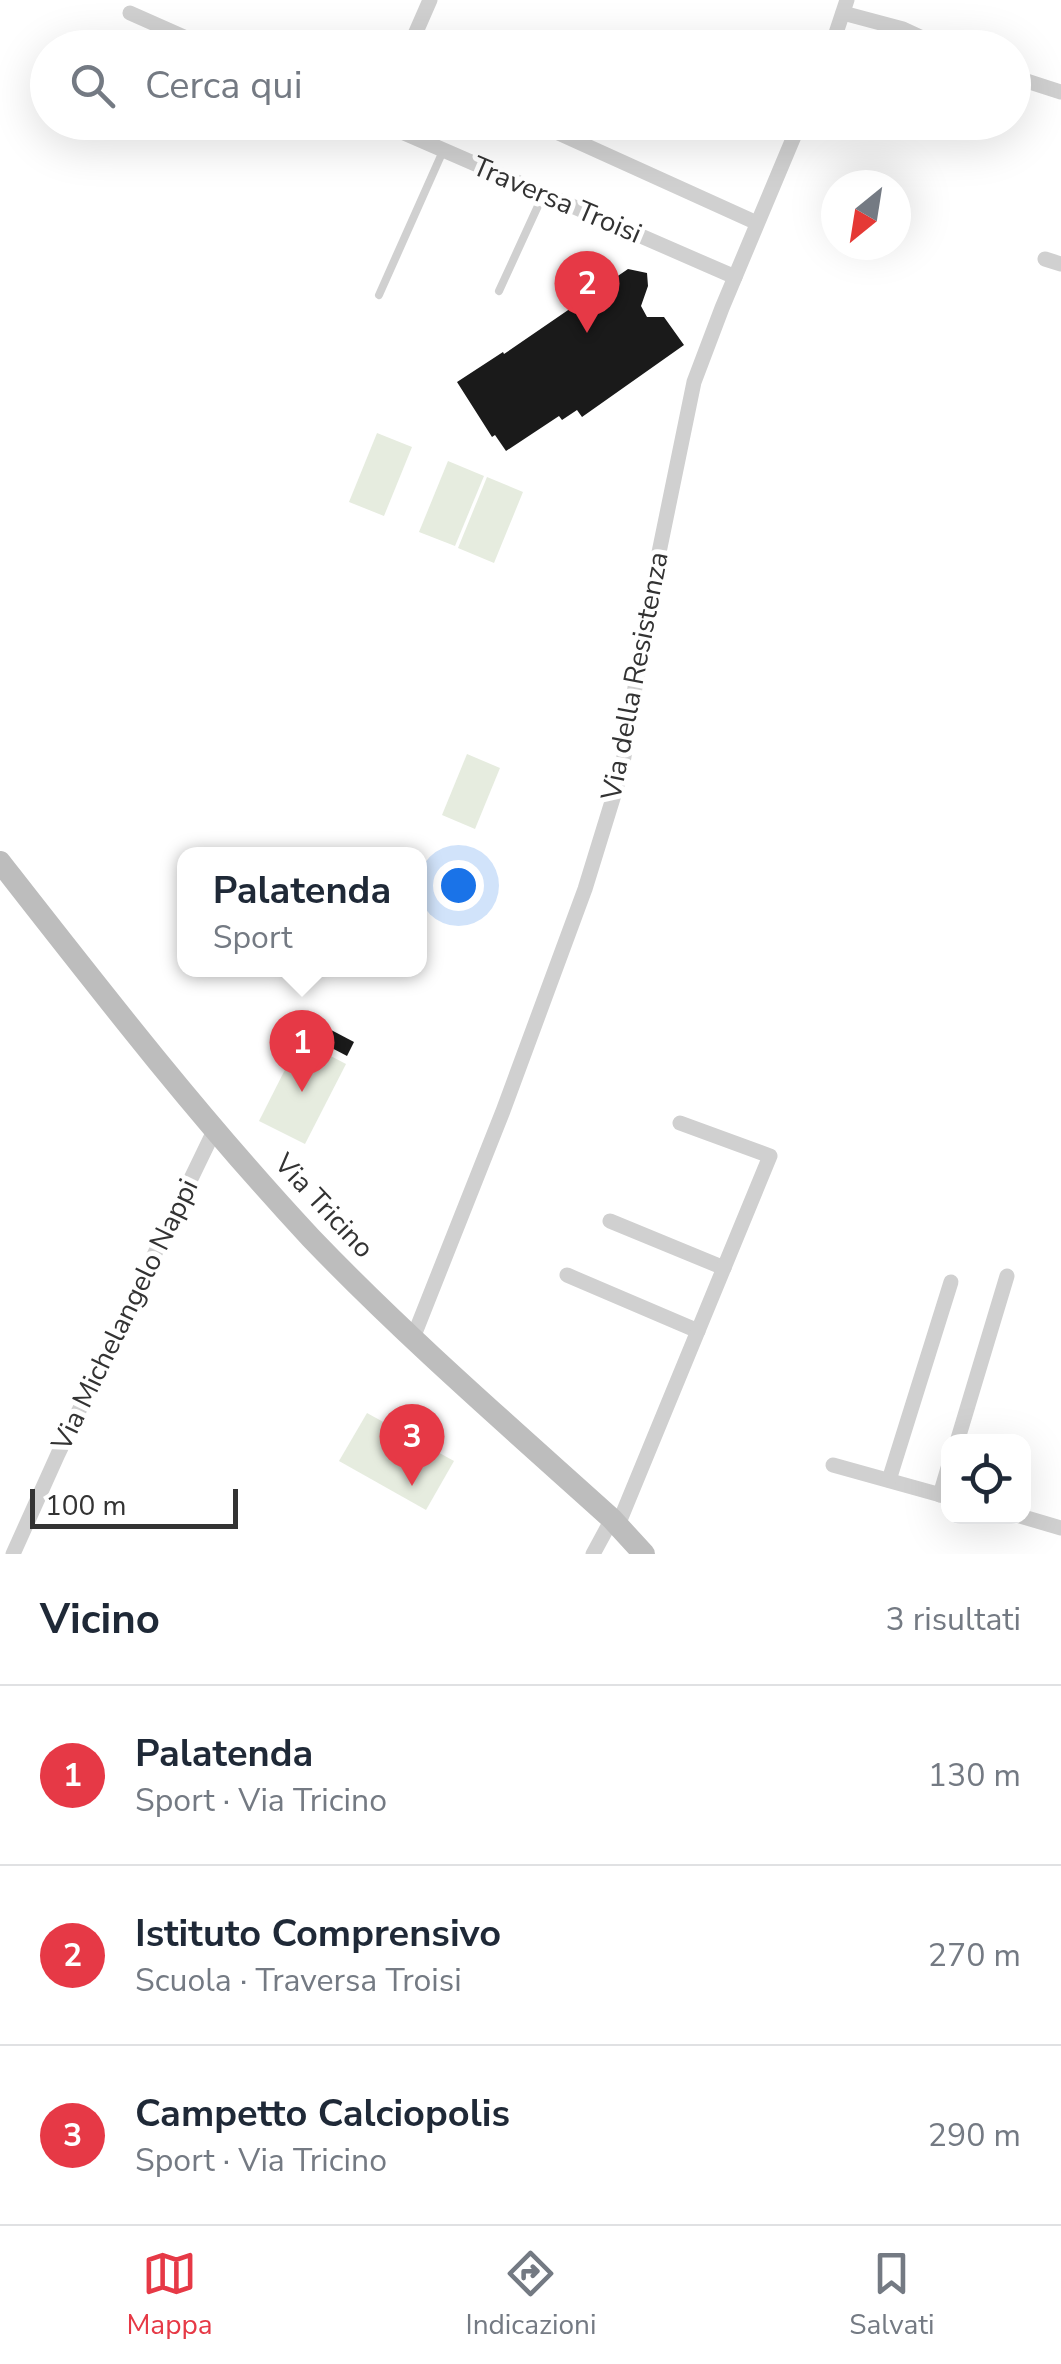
<!DOCTYPE html>
<html lang="it">
<head>
<meta charset="utf-8">
<style>
	:root { --surface:#fff; --page:#f6f6f7; --text:#1f2937; --muted:#747a83; --line:#e0e1e3; --accent:#e63946 }
	body { margin:0; font-family:"Nunito Sans",sans-serif; background:var(--page); color:var(--text) }
	.controls { position:absolute; right:30px; bottom:30px; display:grid; overflow:hidden; border-radius:20px; box-shadow:0 10px 40px #0002 }
	.controls button { width:90px; height:90px; display:grid; place-items:center; padding:0; border:0; border-bottom:2px solid var(--line); background:var(--surface); color:var(--text); font:50px sans-serif }
	.compass { position:absolute; left:821px; top:170px; width:90px; height:90px; border-radius:50%; background:var(--surface); box-shadow:0 10px 40px #0002; rotate:210deg }
	.scale { position:absolute; left:30px; bottom:25px; width:208px; box-sizing:border-box; padding-left:10px; border:5px solid #333; border-top:0; font-size:28px; line-height:35px; white-space:nowrap; color:#333; -webkit-text-stroke:8px #fff; paint-order:stroke }
	.you { position:absolute; left:458px; top:885px; width:35px; height:35px; margin:-25px; border:8px solid #fff; border-radius:50%; background:#1a73e8; box-shadow:0 0 0 15px #1a73e833 }
	.badge { display:grid; place-items:center; width:65px; height:65px; border-radius:50%; background:var(--accent); color:#fff; font-size:32px; font-weight:700 }
	.pin { position:absolute; translate:-50% -82px; filter:drop-shadow(0 2px 5px #0008) }
	.pin::after { content:''; position:absolute; top:52px; width:35px; height:30px; background:inherit; clip-path:polygon(0 0,100% 0,50% 100%) }
	.popup { position:absolute; left:177px; top:847px; width:250px; height:130px; box-sizing:border-box; display:grid; place-content:center; border-radius:20px; background:var(--surface); filter:drop-shadow(0 2px 8px #0005); font-size:32px; white-space:nowrap; color:var(--muted) }
	.popup b { font-size:38px; color:var(--text) }
	.popup::after { content:''; position:absolute; left:50%; top:100%; margin-left:-20px; border:20px solid transparent; border-top-color:var(--surface) }
	.list { margin:0; padding:0; list-style:none }
	h2 { display:flex; justify-content:space-between; align-items:center; height:130px; margin:0; padding:0 40px; font-size:42px }
	h2 small { font-size:32px; font-weight:400; color:var(--muted) }
	.list li { display:grid; grid-template-columns:65px 1fr auto; gap:30px; align-items:center; box-sizing:border-box; height:180px; padding:0 40px; border-top:2px solid var(--line) }
	.list b { display:block; font-size:38px; white-space:nowrap }
	.list p { margin:0; font-size:32px; white-space:nowrap; color:var(--muted) }
	.list em { font-size:32px; font-style:normal; color:var(--muted) }
	.icon { flex:none; width:55px; height:55px; fill:none; stroke:currentColor; stroke-width:2; stroke-linecap:round; stroke-linejoin:round }
	.map { position:relative; flex:none; width:1061px; height:1554px; overflow:hidden }
	.search { position:absolute; background:var(--surface); box-shadow:0 10px 40px #0002; left:30px; right:30px; top:30px; height:110px; display:flex; align-items:center; gap:25px; box-sizing:border-box; padding:0 35px; border-radius:55px; color:var(--muted); font-size:38px }
	.sheet { height:670px; background:var(--surface) }
	nav { display:flex; justify-content:space-around; align-items:center; box-sizing:border-box; height:140px; border-top:2px solid var(--line); background:var(--surface); font-size:28px; color:var(--muted) }
	nav a { display:grid; justify-items:center; gap:5px }
	nav .on { color:var(--accent) }
	.map>svg:first-child { display:block }
</style>
</head>
<body>
<div class="map">
<svg width="1061" height="1554" viewBox="0 0 1061 1554">
	<rect width="100%" height="100%" fill="#fff"/>
	<!-- green -->
	<g fill="#e6ecdf">
		<polygon points="377,433 412,447 384,516 349,502"/>
		<polygon points="448,461 484,476 455,546 419,532"/>
		<polygon points="487,477 523,492 494,563 458,548"/>
		<polygon points="467,754 500,768 475,829 442,815"/>
		<polygon points="300,1040 346,1064 305,1144 259,1121"/>
		<polygon points="367,1413 454,1461 426,1510 339,1461"/>
	</g>
	<!-- building -->
	<g fill="#1a1a1a">
		<polygon points="628,269 647,273 648,286 641,306 647,317 664,317 684,345 582,417 577,410 562,420 559,416 506,451 495,435 492,437 457,382 503,352 504,354"/>
		<polygon points="314,1021 354,1042 347,1056 307,1035"/>
	</g>
	<g fill="none" stroke-linecap="round" stroke-linejoin="round">
		<!-- lane -->
		<g stroke="#d0d0d0" stroke-width="8">
			<polyline points="499,291 543,195"/>
			<polyline points="379,295 443,151"/>
		</g>
		<!-- street -->
		<g stroke="#d0d0d0" stroke-width="15">
			<polyline points="130,13 209,48"/>
			<polyline points="843,13 903,29 944,48"/>
			<polyline points="409,48 430,0"/>
			<polyline points="831,48 847,0"/>
			<polyline points="1014,77 1061,92"/>
			<polyline points="379,122 735,277"/>
			<polyline points="534,122 757,223"/>
			<polyline points="1045,259 1061,264"/>
			<polyline points="610,1221 724,1268"/>
			<polyline points="567,1275 698,1331"/>
			<polyline points="413,1338 503,1111 585,889 622,769 648,606 694,382 722,308 800,122"/>
			<polyline points="957,1442 1007,1276"/>
			<polyline points="833,1465 948,1497"/>
			<polyline points="889,1480 951,1282"/>
			<polyline points="940,1495 948,1468"/>
			<polyline points="1020,1516 1061,1528"/>
			<polyline points="618,1525 770,1156 680,1123"/>
			<polyline points="13,1554 58,1454 214,1131"/>
			<polyline points="593,1554 612,1519"/>
		</g>
		<!-- secondary -->
		<path stroke="#bdbdbd" stroke-width="22" d="M0 862C100 990 200 1119 311 1238 406 1337 510 1427 612 1519L644 1554"/>
	</g>
	<g text-anchor="middle" dominant-baseline="central" stroke-width="10" stroke-linejoin="round" paint-order="stroke">
		<!-- street labels -->
		<g font-size="28" fill="#333" stroke="#fff">
			<text transform="translate(557 200) rotate(23)">Traversa Troisi</text>
			<text transform="translate(635 676) rotate(-79)">Via della Resistenza</text>
			<text transform="translate(324 1206) rotate(47)">Via Tricino</text>
			<text transform="translate(125 1315) rotate(-64)">Via Michelangelo Nappi</text>
		</g>
	</g>
</svg>
<div class="controls">
<button><svg class="icon" aria-label="locate" viewBox="0 0 24 24"><circle cx="12" cy="12" r="6"/><path d="M12 2v4M12 18v4M2 12h4M18 12h4"/></svg></button>
</div>
<svg class="compass" viewBox="-18 -18 36 36"><path d="M0-13l5 13h-10z" fill="#e53935"/><path d="M0 13l5-13h-10z" fill="#747a83"/></svg>
<div class="scale">100 m</div>
<div class="you"></div>
<div class="pin badge" style="left:302px;top:1092px">1</div>
<div class="popup"><b>Palatenda</b>Sport</div>
<div class="pin badge" style="left:587px;top:333px">2</div>
<div class="pin badge" style="left:412px;top:1486px">3</div>
<div class="search"><svg class="icon" aria-label="search" viewBox="0 0 24 24"><circle cx="10" cy="10" r="6"/><path d="M15 15l6 6"/></svg>Cerca qui</div>
</div>
<section class="sheet">
<h2>Vicino<small>3 risultati</small></h2>
<ul class="list">
<li><span class="badge">1</span><div><b>Palatenda</b><p>Sport · Via Tricino</p></div><em>130 m</em></li>
<li><span class="badge">2</span><div><b>Istituto Comprensivo</b><p>Scuola · Traversa Troisi</p></div><em>270 m</em></li>
<li><span class="badge">3</span><div><b>Campetto Calciopolis</b><p>Sport · Via Tricino</p></div><em>290 m</em></li>
</ul>
</section>
<nav>
<a class="on"><svg class="icon" aria-label="map" viewBox="0 0 24 24"><path d="M3 6l6-2 6 2 6-2v14l-6 2-6-2-6 2zM9 4v14M15 6v14"/></svg>Mappa</a>
<a><svg class="icon" aria-label="directions" viewBox="0 0 24 24"><path d="M12 3l9 9-9 9-9-9zM9 14v-3h6M13 9l2 2-2 2"/></svg>Indicazioni</a>
<a><svg class="icon" aria-label="saved" viewBox="0 0 24 24"><path d="M7 4h10v16l-5-4-5 4z"/></svg>Salvati</a>
</nav>
</body>
</html>
